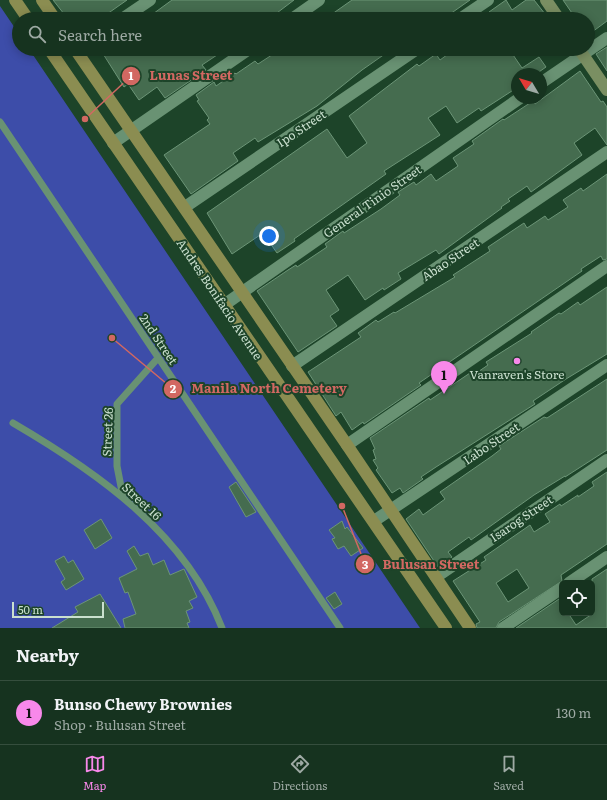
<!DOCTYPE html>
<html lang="en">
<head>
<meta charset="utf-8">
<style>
	:root { --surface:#16331f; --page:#233f2c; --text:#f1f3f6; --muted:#9eaaa4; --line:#354e3d; --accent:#f888ea }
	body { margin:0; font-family:Literata,serif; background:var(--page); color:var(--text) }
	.controls { position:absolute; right:12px; bottom:12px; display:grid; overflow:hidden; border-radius:6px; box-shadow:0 2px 10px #0003 }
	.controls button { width:36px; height:36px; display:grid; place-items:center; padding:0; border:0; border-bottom:1px solid var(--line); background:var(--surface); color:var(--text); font:20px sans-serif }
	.compass { position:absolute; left:511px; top:68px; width:36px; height:36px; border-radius:50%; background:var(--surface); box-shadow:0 2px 10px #0003; rotate:308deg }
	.scale { position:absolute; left:12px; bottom:10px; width:92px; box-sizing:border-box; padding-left:4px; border:2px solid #cae0cf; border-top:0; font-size:11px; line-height:14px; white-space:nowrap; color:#cae0cf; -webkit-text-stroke:3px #1d4429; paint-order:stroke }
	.you { position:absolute; left:269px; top:236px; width:14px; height:14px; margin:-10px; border:3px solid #fff; border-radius:50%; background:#1a73e8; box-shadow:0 0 0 6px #1a73e833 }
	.badge { display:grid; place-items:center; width:26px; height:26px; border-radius:50%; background:var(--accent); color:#111; font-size:13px; font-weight:700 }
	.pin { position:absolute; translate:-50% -33px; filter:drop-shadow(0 1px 2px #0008) }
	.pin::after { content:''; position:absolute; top:21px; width:14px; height:12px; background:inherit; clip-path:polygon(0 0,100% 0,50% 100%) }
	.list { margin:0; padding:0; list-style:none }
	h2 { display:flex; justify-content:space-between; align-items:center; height:52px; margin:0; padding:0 16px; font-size:17px }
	h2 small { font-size:13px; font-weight:400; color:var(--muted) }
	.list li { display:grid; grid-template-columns:26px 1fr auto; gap:12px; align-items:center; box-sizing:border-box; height:64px; padding:0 16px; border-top:1px solid var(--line) }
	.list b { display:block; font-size:15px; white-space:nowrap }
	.list p { margin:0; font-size:13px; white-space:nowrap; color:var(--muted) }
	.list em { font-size:13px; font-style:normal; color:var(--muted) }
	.icon { flex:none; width:22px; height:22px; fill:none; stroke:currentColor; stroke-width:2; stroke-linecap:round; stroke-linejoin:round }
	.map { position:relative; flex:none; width:607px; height:628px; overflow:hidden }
	.search { position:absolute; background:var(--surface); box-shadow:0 2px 10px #0003; left:12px; right:12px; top:12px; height:44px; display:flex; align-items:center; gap:10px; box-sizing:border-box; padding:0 14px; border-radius:22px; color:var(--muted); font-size:15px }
	.sheet { height:116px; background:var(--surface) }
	nav { display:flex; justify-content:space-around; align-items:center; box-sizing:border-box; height:56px; border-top:1px solid var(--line); background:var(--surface); font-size:11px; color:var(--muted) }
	nav a { display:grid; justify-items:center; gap:2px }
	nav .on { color:var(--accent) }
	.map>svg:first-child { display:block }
</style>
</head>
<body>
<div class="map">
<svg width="607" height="628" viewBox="0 0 607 628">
	<rect width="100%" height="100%" fill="#1d4429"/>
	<!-- green -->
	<polygon fill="#3d4da9" points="0,6 19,34 19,49 29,49 420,628 0,628"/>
	<!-- building -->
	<g fill="#456c4f" stroke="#6c9577" fill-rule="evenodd">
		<polygon points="53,0 127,0 100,19 68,19"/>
		<polygon points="172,0 294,0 269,19 146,19"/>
		<polygon points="352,0 470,0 443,19 325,19"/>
		<polygon points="506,0 512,10 526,0 534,0 549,19 493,19 489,12"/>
		<polygon points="563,0 607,0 607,21 588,35 588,19 576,19"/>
		<polygon points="607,47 607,71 596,54"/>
		<polygon points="100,49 226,49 202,65 206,70 165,98 157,87 139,100 128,84 124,87"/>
		<polygon points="281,49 392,49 362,70 317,106 258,142 255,138 233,153 238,161 191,194 164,155 210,124 207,120 209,118 197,101 199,100 196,95 214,82 216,86 235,73 236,74 255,61 258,64"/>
		<polygon points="455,49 509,49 522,68 539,57 546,67 536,74 517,74 517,80 512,83 515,89 481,111 479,108 457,123 446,106 428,118 440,135 384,171 386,174 294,239 295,241 277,253 263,233 232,254 207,213 327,129 347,158 367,143 349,116 417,64 419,66 436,54 440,60"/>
		<polygon points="580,71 601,102 603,101 607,107 607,145 595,128 574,143 582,155 531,192 527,186 508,199 510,201 501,207 502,208 439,254 436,250 398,273 401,279 384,290 383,288 365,300 348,275 326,290 339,310 330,316 337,326 298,352 257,291 288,270 296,265 297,267 327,247 325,244 343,231 344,233 381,209 400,195 398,192 414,182 416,185 431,174 436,181 458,166 453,158 474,144 472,141 503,119 504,120 533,101 535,104"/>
		<polygon points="607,174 607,259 603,260 601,256 581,269 582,271 419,383 421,385 364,424 363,422 352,430 341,412 336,416 308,372 361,337 358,333 376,320 378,322 394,312 395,313 455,277 453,275 490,251 488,247 524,223 527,228 545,216 548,220 568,207 563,200 581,188 583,191"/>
		<polygon points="607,287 607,354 566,379 533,401 535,404 436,467 421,477 423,479 403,493 400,488 392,493 376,470 378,468 373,460 376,459 373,450 375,449 370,438 429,398 430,400 470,373 472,376 488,365 486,362 532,333 531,332 559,313 561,314 578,302 580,305"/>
		<polygon points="607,379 607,450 565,477 565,476 534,495 471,540 469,537 448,552 452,557 438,567 406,519 419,509 423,515 445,499 440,492 492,456 501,449 499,446 544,417 547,418"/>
		<path d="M607 472V544L561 575 562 581 499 622 496 628H477L476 624 480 622 453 581 486 560 484 557 530 525 534 532 550 522 545 514 560 504 561 506 578 495V497L594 486 592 482ZM517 569 529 588 508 602 496 583Z"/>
		<polygon points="236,482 256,512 246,517 229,487"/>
		<polygon points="101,519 112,538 95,549 84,530"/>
		<polygon points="342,521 345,529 347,527 363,548 351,556 344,546 338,549 332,539 335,538 329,530"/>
		<polygon points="134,546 140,556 148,553 153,565 164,560 170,575 184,569 197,597 189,601 193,608 186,611 190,622 187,623 189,628 125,628 123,619 136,614 128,592 125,593 119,578 137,569 127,551"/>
		<polygon points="64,556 68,563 73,560 84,579 66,590 61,582 65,579 55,561"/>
		<polygon points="607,569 607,628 516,628 562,597 562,613 568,613 576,625 592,614 592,579"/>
		<polygon points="335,592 342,604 334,609 326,598"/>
		<polygon points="100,594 121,628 52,628 78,612 75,607"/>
	</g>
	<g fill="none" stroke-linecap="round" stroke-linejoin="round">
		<!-- lane -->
		<g stroke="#699273" stroke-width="7">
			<polyline points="0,122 340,628"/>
			<path d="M13 423C97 472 186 534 222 628"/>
			<polyline points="123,497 117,466 117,404 158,358"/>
		</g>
		<!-- street -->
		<g stroke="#699273" stroke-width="12">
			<polyline points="122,19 150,0"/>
			<polyline points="292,19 319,0"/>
			<polyline points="460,19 488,0"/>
			<polyline points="541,83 607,38"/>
			<polyline points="113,143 249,49"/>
			<polyline points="185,207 417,49"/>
			<polyline points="224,305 520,98"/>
			<polyline points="292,366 607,152"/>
			<polyline points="347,445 607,266"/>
			<polyline points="374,521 607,365"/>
			<polyline points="436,577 607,460"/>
			<polyline points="569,583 607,557"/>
			<polyline points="503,628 562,588"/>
		</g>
		<!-- secondary -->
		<g stroke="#7a8f62" stroke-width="12">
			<polyline points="546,0 559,19"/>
			<polyline points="579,49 607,90"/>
		</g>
		<!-- primary -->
		<g stroke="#8b8d51" stroke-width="12">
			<polyline points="15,0 28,19"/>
			<polyline points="42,0 55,19"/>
			<polyline points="49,49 446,628"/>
			<polyline points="75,49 347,445 470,628"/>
		</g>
	</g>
	<!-- markers -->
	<circle fill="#f888ea" stroke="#1d4429" stroke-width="1.5" cx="517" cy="361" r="4"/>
	<g text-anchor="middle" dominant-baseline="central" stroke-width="4" stroke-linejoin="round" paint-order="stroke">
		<!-- street labels -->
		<g font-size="12" fill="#cae0cf" stroke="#1d4429">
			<text transform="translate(301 128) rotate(-34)">Ipo Street</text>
			<text transform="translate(372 201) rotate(-35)">General Tinio Street</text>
			<text transform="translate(450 259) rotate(-34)">Abao Street</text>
			<text transform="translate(220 299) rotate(56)">Andres Bonifacio Avenue</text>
			<text transform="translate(159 339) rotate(56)">2nd Street</text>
			<text transform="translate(107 432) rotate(-88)">Street 26</text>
			<text transform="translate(491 443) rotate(-34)">Labo Street</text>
			<text transform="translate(142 501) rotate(43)">Street 16</text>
			<text transform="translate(521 518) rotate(-34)">Isarog Street</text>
		</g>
		<!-- poi labels -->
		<g font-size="12" fill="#cae0cf" stroke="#1d4429">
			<text x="517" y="374">Vanraven's Store</text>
		</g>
	</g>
	<!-- callouts -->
	<path fill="none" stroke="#d26862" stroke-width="1.5" d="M85 119L131 76M112 338L173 389M342 506L365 564"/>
	<g fill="#d26862" stroke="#1d4429" stroke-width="1.5">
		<circle cx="85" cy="119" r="4"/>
		<circle cx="112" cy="338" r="4"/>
		<circle cx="342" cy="506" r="4"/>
		<circle cx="131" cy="76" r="10"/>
		<circle cx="173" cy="389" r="10"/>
		<circle cx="365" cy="564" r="10"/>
	</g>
	<g font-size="12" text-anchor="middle" font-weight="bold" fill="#fff">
		<text x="131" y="80">1</text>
		<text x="173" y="393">2</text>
		<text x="365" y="569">3</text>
	</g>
	<g font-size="13" text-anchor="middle" font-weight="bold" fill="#d26862" stroke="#1d4429" stroke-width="4" stroke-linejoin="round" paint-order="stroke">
		<text x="191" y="80">Lunas Street</text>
		<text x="269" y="393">Manila North Cemetery</text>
		<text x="431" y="569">Bulusan Street</text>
	</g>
</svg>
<div class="controls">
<button><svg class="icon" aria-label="locate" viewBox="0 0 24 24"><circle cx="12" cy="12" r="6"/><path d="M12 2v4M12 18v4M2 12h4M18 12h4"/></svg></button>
</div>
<svg class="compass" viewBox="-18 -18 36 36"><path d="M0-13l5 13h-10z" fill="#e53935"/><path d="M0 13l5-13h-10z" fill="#9eaaa4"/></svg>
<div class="scale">50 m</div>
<div class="you"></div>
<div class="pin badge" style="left:444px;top:394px">1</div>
<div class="search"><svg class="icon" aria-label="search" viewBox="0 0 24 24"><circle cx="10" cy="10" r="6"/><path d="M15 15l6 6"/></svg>Search here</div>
</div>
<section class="sheet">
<h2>Nearby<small></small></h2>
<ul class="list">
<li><span class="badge">1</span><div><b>Bunso Chewy Brownies</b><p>Shop · Bulusan Street</p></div><em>130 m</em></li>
</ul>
</section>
<nav>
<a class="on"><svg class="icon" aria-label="map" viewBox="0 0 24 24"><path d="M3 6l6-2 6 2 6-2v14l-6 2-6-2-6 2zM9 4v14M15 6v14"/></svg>Map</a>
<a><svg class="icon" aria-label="directions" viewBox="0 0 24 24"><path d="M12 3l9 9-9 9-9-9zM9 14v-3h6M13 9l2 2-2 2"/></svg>Directions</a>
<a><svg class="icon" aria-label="saved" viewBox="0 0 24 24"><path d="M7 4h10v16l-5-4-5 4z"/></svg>Saved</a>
</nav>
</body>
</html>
